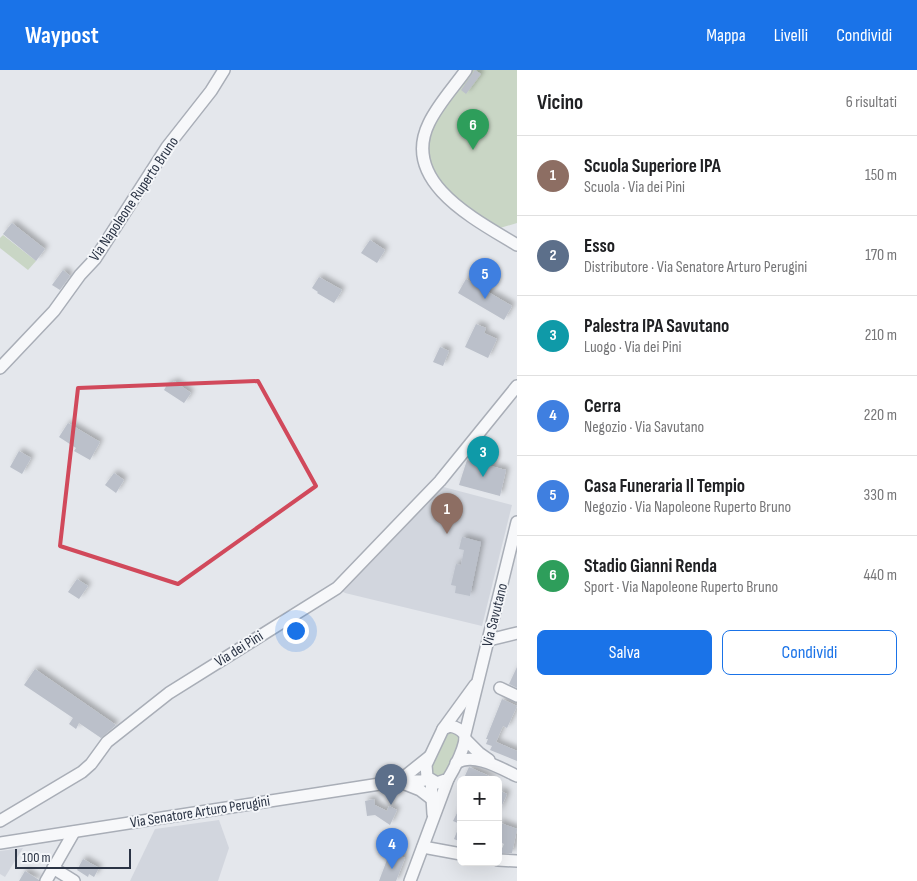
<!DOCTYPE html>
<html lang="it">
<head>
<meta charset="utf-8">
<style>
	:root { --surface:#fff; --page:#f2f2f2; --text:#202124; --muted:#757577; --line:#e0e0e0; --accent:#1a73e8 }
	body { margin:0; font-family:"Sofia Sans Condensed",sans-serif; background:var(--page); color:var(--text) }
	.controls { position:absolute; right:15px; bottom:15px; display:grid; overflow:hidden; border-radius:8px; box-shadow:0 5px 20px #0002 }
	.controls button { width:45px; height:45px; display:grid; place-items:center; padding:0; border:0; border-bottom:1px solid var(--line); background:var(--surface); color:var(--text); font:25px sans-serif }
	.scale { position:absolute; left:15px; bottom:12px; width:116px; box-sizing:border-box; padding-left:5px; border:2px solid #2b3445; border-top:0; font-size:14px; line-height:18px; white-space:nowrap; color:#2b3445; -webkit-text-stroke:4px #f4f6f9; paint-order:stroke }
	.you { position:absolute; left:295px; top:560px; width:18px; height:18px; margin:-12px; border:4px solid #fff; border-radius:50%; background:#1a73e8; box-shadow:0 0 0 8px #1a73e833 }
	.badge { display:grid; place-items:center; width:32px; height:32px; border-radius:50%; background:var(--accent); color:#fff; font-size:16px; font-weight:700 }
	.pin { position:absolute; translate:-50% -41px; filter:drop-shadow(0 1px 2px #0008) }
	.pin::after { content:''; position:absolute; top:26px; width:18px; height:15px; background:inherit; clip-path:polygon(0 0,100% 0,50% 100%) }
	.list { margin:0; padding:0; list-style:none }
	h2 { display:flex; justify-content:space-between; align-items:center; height:65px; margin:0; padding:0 20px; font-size:21px }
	h2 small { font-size:16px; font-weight:400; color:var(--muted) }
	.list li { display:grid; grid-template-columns:32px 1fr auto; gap:15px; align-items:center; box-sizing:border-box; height:80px; padding:0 20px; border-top:1px solid var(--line) }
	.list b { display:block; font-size:19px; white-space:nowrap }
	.list p { margin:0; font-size:16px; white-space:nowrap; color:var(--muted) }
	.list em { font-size:16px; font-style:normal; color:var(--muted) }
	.actions { display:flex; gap:10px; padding:15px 20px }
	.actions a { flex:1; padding:11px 0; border:1px solid var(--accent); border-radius:8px; text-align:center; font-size:18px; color:var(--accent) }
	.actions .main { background:var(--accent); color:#fff }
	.map { position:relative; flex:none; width:517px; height:811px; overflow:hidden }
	header { display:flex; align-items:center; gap:30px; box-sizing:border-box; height:70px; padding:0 25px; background:var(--accent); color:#fff }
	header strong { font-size:24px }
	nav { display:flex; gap:28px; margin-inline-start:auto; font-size:18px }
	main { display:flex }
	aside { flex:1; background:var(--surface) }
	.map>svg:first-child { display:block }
</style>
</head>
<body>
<header>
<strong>Waypost</strong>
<nav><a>Mappa</a><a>Livelli</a><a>Condividi</a></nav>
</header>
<main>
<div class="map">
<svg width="517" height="811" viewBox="0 0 517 811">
	<defs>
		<filter id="shadow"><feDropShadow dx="3.5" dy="-3.5" stdDeviation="2.5" flood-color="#0004"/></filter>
	</defs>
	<rect width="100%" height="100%" fill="#e4e7ec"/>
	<!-- built -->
	<g fill="#d2d6de">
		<polygon points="436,415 512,435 482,556 345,523 337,518"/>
		<polygon points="219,750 229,778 218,811 130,811 155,759"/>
		<polygon points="23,778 5,807 0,804 0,781"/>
	</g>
	<!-- green -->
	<g fill="#c9d6c5">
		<path d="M473 0H517V153L500 158C460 135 409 103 436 49 444 34 462 14 473 0Z"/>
		<polygon points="3,165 36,191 28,200 0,178 0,168"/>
		<path d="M447 661 457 662 461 670C455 683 451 703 437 709L432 706 431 691Z"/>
	</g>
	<!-- building -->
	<g fill="#bbc0ca" filter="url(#shadow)">
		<polygon points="475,0 481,4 466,24 461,20"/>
		<polygon points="12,153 45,179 36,191 3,164"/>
		<polygon points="370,170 385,180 377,193 361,183"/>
		<polygon points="63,200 70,206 60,220 52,215"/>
		<polygon points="319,207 342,220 334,233 317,223 318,222 312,218"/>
		<polygon points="466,209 512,236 504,250 458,223"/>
		<polygon points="476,254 486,258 484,263 497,269 488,288 465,277"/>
		<polygon points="440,277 449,281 443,296 433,292"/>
		<polygon points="174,311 191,323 184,333 164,320 168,313 171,315"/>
		<polygon points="68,353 100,372 90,390 74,381 76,378 59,367"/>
		<polygon points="19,381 31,388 22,404 10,397"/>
		<polygon points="467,390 506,400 500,426 459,415"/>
		<polygon points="114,403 124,410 116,423 105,415"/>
		<polygon points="462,467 481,472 470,526 455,523 456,516 451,515 456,494 461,495 464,480 459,479"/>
		<polygon points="77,509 88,516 79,529 68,522"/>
		<polygon points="517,597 517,618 509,614"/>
		<polygon points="35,599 116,655 101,668 79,653 76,659 69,654 73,648 24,615"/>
		<polygon points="502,629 517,636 507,658 503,656 496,672 517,681 517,691 490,680 492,676 486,674 488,669 486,669"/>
		<polygon points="469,697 498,710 469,710 464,708"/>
		<polygon points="498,720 507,724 498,744"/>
		<polygon points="374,729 375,735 387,741 389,736 397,740 390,755 375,745 367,746 365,731"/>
		<polygon points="461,735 461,772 454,769 460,754 453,751"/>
		<polygon points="498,752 517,759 512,783 500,783 504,774 498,771"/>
		<polygon points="390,782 405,788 396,811 379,811"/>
		<polygon points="83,789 99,798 94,807 89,804 88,807 77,800"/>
		<polygon points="25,801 39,810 39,811 19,811"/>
	</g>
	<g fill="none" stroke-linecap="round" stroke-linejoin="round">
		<!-- minor casing -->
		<g stroke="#a9aeb7" stroke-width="14">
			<g id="minor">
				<path d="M466 0C454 17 438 34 429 53 400 112 476 150 517 175"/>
				<polyline points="0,298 54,241 80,205 95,189 167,77 211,21 224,0"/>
				<polyline points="489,570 517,563"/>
				<polyline points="500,618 517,626"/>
				<path d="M450 656C455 657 461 659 464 664 469 671 453 701 448 709L437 713 427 707 426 695 443 659Z"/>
				<polyline points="443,659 475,615"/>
				<polyline points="465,664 517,452"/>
				<polyline points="465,669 479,683 489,690"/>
				<path d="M456 693C474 682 500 698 517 706"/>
				<polyline points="431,710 433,744"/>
				<polyline points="399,711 429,687"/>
				<polyline points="405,714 420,720 433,730"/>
				<polyline points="0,751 82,702 91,694 107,672 169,623 337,518 440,411 517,316"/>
				<polyline points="0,773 399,711 421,711 429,709"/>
				<polyline points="423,777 461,784"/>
				<polyline points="498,790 517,791"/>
				<polyline points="53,798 74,811"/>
				<polyline points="46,811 74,762"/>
				<polyline points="410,811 448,709"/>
			</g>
		</g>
		<!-- minor -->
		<use href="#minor" stroke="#f7f8fa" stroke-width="11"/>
	</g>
	<!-- marked area -->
	<path fill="none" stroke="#d1495b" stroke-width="4" stroke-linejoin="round" d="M258 311 316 416 178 514 60 476 78 318Z"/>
	<g text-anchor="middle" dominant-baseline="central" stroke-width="4" stroke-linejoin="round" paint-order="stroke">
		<!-- street labels -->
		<g font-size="15" fill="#2b3445" stroke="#f4f6f9">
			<text transform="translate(134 129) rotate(-56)">Via Napoleone Ruperto Bruno</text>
			<text transform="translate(495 545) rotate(-76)">Via Savutano</text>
			<text transform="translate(239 579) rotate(-32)">Via dei Pini</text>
			<text transform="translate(200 742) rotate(-9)">Via Senatore Arturo Perugini</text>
		</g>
	</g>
</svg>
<div class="controls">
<button>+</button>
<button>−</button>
</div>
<div class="scale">100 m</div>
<div class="you"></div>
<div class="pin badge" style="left:447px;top:464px;background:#8d6e63">1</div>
<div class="pin badge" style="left:391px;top:735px;background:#5c6f8a">2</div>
<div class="pin badge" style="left:483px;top:407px;background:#0f9aa8">3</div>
<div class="pin badge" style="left:392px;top:799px;background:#3f7fe0">4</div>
<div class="pin badge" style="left:485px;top:229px;background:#3f7fe0">5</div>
<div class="pin badge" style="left:473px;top:80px;background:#2e9e5b">6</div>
</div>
<aside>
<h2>Vicino<small>6 risultati</small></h2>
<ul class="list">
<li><span class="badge" style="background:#8d6e63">1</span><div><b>Scuola Superiore IPA</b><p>Scuola · Via dei Pini</p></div><em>150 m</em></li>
<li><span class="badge" style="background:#5c6f8a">2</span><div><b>Esso</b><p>Distributore · Via Senatore Arturo Perugini</p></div><em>170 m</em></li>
<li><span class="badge" style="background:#0f9aa8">3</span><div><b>Palestra IPA Savutano</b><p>Luogo · Via dei Pini</p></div><em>210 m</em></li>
<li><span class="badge" style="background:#3f7fe0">4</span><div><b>Cerra</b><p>Negozio · Via Savutano</p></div><em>220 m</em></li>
<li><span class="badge" style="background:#3f7fe0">5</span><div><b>Casa Funeraria Il Tempio</b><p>Negozio · Via Napoleone Ruperto Bruno</p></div><em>330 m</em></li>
<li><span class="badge" style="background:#2e9e5b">6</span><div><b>Stadio Gianni Renda</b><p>Sport · Via Napoleone Ruperto Bruno</p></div><em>440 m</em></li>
</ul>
<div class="actions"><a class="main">Salva</a><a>Condividi</a></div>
</aside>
</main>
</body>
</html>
